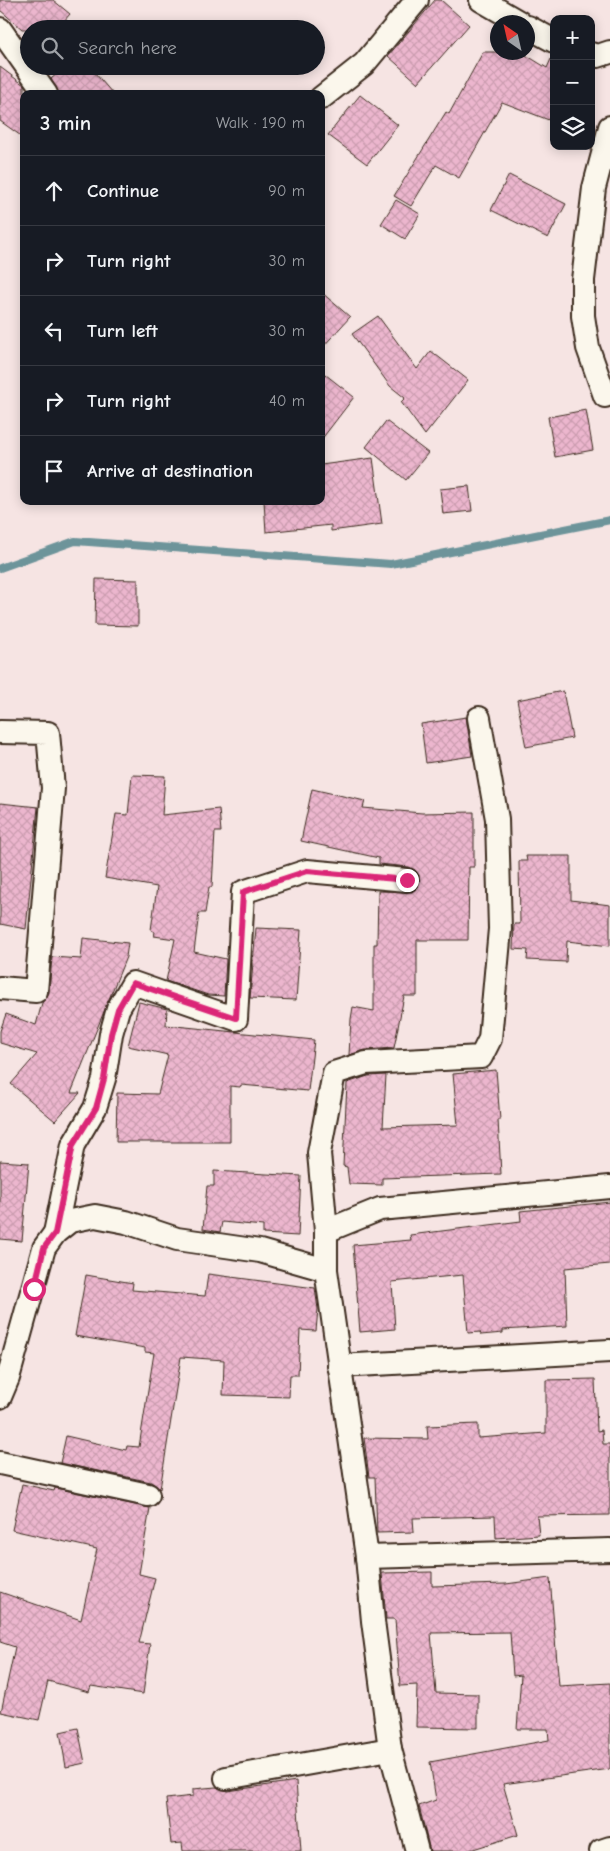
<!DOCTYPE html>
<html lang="en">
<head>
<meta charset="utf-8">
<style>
	:root { --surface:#171b24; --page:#20242c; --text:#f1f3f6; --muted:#9ea1a6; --line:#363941 }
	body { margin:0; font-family:"Comic Neue",sans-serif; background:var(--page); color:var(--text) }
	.controls { position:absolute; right:15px; top:15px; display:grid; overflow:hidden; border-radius:10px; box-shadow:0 2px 12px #0003 }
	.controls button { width:45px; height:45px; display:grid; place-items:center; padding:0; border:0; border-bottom:1px solid var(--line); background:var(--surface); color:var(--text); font:25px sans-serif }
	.compass { position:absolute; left:490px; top:15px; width:45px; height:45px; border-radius:50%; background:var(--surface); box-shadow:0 2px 12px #0003; rotate:326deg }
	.stop { position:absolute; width:15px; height:15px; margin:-11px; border:4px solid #db2777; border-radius:50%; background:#fff }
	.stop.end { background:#db2777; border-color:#fff; box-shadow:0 1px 5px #0008 }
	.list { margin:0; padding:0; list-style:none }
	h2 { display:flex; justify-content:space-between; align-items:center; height:65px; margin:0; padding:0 20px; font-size:21px }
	h2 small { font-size:16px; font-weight:400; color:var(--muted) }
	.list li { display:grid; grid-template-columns:32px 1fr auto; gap:15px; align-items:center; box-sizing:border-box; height:70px; padding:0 20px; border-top:1px solid var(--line) }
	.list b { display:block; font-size:19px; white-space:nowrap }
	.list em { font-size:16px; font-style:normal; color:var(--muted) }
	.icon { flex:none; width:28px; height:28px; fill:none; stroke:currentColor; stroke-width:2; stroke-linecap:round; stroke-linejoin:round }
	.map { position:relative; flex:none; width:610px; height:1851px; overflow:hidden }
	.search { position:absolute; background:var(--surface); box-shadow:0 2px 12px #0003; left:20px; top:20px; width:305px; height:55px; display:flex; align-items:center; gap:12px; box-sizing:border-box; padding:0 18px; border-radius:28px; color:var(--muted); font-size:19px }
	.panel { position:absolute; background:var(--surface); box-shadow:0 2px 12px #0003; left:20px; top:90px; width:305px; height:415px; border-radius:10px }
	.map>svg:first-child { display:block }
</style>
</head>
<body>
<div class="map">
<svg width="610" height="1851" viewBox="0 0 610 1851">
	<defs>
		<pattern id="building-cross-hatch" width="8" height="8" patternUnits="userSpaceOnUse" patternTransform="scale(1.25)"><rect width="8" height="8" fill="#ecb6ce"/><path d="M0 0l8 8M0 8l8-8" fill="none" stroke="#cb9db0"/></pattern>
	</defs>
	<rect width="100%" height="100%" fill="#f6e4e3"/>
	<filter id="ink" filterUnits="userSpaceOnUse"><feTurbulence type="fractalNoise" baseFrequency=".02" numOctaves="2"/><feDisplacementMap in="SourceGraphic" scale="10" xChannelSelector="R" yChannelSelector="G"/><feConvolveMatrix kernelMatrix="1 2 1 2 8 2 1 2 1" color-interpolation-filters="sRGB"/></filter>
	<g filter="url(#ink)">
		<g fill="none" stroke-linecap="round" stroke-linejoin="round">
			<!-- stream -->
			<polyline stroke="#6d949a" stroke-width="8" points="0,568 75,541 391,564 610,520"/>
		</g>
		<!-- building -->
		<g fill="url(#building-cross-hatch)" stroke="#3b2a1e">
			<polygon points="0,0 53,0 70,14 57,29 22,29 0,10"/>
			<polygon points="435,0 441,0 469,25 418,83 388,56"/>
			<polygon points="483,52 521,52 547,68 551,59 554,60 554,122 502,102 459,178 436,165 411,206 394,196 446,112 449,114"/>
			<polygon points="66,66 89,66 113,94 59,94 51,79"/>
			<polygon points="0,67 24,85 24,138 0,121"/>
			<polygon points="360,95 398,125 367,164 328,135"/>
			<polygon points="509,175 566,204 548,238 491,210"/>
			<polygon points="396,200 420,214 405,239 381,224"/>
			<polygon points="321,292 350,317 321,349"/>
			<polygon points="378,316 417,369 431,351 468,380 425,435 401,402 405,398 390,386 352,334"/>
			<polygon points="321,371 354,397 321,440"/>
			<polygon points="586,410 593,450 555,457 548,417"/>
			<polygon points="386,421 428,453 406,480 366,447"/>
			<polygon points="373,458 382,524 331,531 331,525 266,532 264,501 321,501 321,465"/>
			<polygon points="469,486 472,511 443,514 440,489"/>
			<polygon points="96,579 138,580 138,626 95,625"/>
			<polygon points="563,691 572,738 526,747 517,700"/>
			<polygon points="466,717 472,756 426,763 421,724"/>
			<polygon points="132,775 165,776 162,815 219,809 221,832 215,832 212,887 209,887 205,913 199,913 194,952 226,959 224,996 208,995 166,981 175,939 154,936 155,932 151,930 157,887 105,878 116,814 128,815"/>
			<polygon points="312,789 365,801 363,808 422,813 474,812 474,867 469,867 468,940 417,940 417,996 404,996 394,1048 365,1050 349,1055 351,1019 353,1007 374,1011 374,944 377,944 378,891 412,892 418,887 419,875 415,870 409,867 379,864 379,858 301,841"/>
			<polygon points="0,803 38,807 26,929 0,924"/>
			<polygon points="526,856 571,856 571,900 610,905 610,946 567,941 566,962 527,960 528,950 513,949 514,924 520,924 519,861 527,861"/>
			<polygon points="256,928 301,930 296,1000 250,998"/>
			<polygon points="83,938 128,943 126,957 71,1093 80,1093 55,1121 11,1084 37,1054 0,1043 0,1031 6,1014 36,1025 42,1003 49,993 52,957 81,959"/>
			<polygon points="139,1002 167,1009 166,1025 314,1040 308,1091 241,1085 240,1087 230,1086 230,1142 116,1142 117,1093 158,1094 168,1055 128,1046"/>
			<polygon points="496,1070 500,1120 498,1120 501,1174 382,1178 382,1185 349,1184 347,1167 343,1166 347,1083 368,1076 386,1075 383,1127 458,1125 453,1074"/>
			<polygon points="0,1161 29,1163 22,1241 0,1239"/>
			<polygon points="214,1171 301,1176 298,1236 263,1234 263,1226 222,1222 220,1232 203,1229 207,1186 214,1186"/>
			<polygon points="610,1202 610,1264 565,1268 567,1326 503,1330 503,1333 481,1335 480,1332 468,1333 463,1275 392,1282 395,1329 360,1332 353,1245 411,1240 410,1235 521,1221 520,1211"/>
			<polygon points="208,1274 315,1288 318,1309 316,1331 300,1330 298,1375 290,1375 289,1397 223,1395 224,1360 181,1357 160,1489 151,1482 60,1463 66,1436 126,1450 127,1446 139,1447 154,1353 145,1352 145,1348 75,1336 86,1275 133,1283 132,1290 205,1296"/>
			<polygon points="595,1379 597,1431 602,1430 603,1444 610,1444 610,1515 537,1516 539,1535 496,1538 495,1516 413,1518 414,1532 377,1533 375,1477 369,1477 364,1438 428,1439 427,1426 478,1424 478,1438 546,1433 546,1380"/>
			<polygon points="22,1484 54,1491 55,1488 150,1508 139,1574 155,1578 139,1643 150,1644 143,1694 91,1686 89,1692 48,1681 39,1720 1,1712 15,1647 0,1642 0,1592 81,1620 97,1549 12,1530"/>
			<polygon points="432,1572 432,1586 506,1584 550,1578 559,1686 610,1683 610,1769 503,1784 518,1835 467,1851 430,1851 419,1806 436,1800 430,1762 549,1740 548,1729 517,1729 521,1675 513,1676 510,1632 431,1633 436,1693 478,1694 478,1728 416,1727 417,1685 400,1686 395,1619 386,1619 382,1573"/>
			<polygon points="78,1728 85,1763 66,1767 60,1732"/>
			<polygon points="296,1781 301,1851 183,1851 182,1843 171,1844 166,1799 193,1796 193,1789 216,1787 228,1791"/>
		</g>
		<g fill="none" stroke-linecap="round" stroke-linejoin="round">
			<!-- minor casing -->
			<g stroke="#3b2a1e" stroke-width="26">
				<g id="minor">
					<polyline points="481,0 519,22"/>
					<polyline points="528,27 554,41"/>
					<polyline points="0,29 46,94"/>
					<polyline points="591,54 598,56 610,52"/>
					<polyline points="321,98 364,64 417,0"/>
					<polyline points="605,396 588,348 583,316 583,280 594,188 610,127"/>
					<polyline points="0,732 48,733 53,788 36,991 0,988"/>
					<polyline points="326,1231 319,1153 334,1073 366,1063 481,1057 490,1039 500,929 497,819 479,718"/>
					<polyline points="55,1233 73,1145 95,1108 104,1079 111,1034 118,1009 133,983 236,1019 243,892 307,871 407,880"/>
					<polyline points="326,1270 326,1231 380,1209 610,1187"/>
					<polyline points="339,1366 610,1351"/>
					<polyline points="0,1397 8,1378 44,1248 55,1233 70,1221 95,1216 126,1222 177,1239 260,1251 326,1270 367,1557 373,1621 390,1749 417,1851"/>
					<polyline points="0,1463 148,1495"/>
					<polyline points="367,1557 610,1550"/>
					<polyline points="226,1778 390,1749"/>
					<polyline points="601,1851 610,1848"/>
				</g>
			</g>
			<!-- minor -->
			<use href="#minor" stroke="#fbf7ec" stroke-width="22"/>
		</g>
	</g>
	<g fill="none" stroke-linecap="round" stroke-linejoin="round" filter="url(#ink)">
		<!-- route -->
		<polyline stroke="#db2777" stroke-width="6" points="34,1289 44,1248 55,1233 73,1145 96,1108 104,1079 111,1034 118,1009 133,983 236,1018 243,892 307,871 407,880"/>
	</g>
</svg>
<div class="controls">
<button>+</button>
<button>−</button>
<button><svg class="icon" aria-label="layers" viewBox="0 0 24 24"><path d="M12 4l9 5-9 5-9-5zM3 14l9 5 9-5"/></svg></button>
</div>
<svg class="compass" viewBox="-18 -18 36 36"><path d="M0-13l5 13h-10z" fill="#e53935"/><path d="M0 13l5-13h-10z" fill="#9ea1a6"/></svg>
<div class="stop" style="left:34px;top:1289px"></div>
<div class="stop end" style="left:407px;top:880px"></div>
<div class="search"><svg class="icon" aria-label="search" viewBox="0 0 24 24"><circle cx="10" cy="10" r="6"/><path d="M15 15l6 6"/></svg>Search here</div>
<section class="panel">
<h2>3 min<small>Walk · 190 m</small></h2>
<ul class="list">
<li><svg class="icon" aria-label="ahead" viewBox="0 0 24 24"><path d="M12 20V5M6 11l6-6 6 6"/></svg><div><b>Continue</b></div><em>90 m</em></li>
<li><svg class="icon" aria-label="right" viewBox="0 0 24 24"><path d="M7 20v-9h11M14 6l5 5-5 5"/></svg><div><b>Turn right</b></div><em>30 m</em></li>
<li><svg class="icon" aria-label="left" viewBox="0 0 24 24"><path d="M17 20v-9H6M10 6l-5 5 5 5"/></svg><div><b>Turn left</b></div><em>30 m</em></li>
<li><svg class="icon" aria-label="right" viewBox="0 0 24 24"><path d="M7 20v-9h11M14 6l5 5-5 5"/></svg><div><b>Turn right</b></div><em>40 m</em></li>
<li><svg class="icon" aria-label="arrive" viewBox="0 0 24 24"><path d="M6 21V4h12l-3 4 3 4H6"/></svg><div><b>Arrive at destination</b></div></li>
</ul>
</section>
</div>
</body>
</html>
